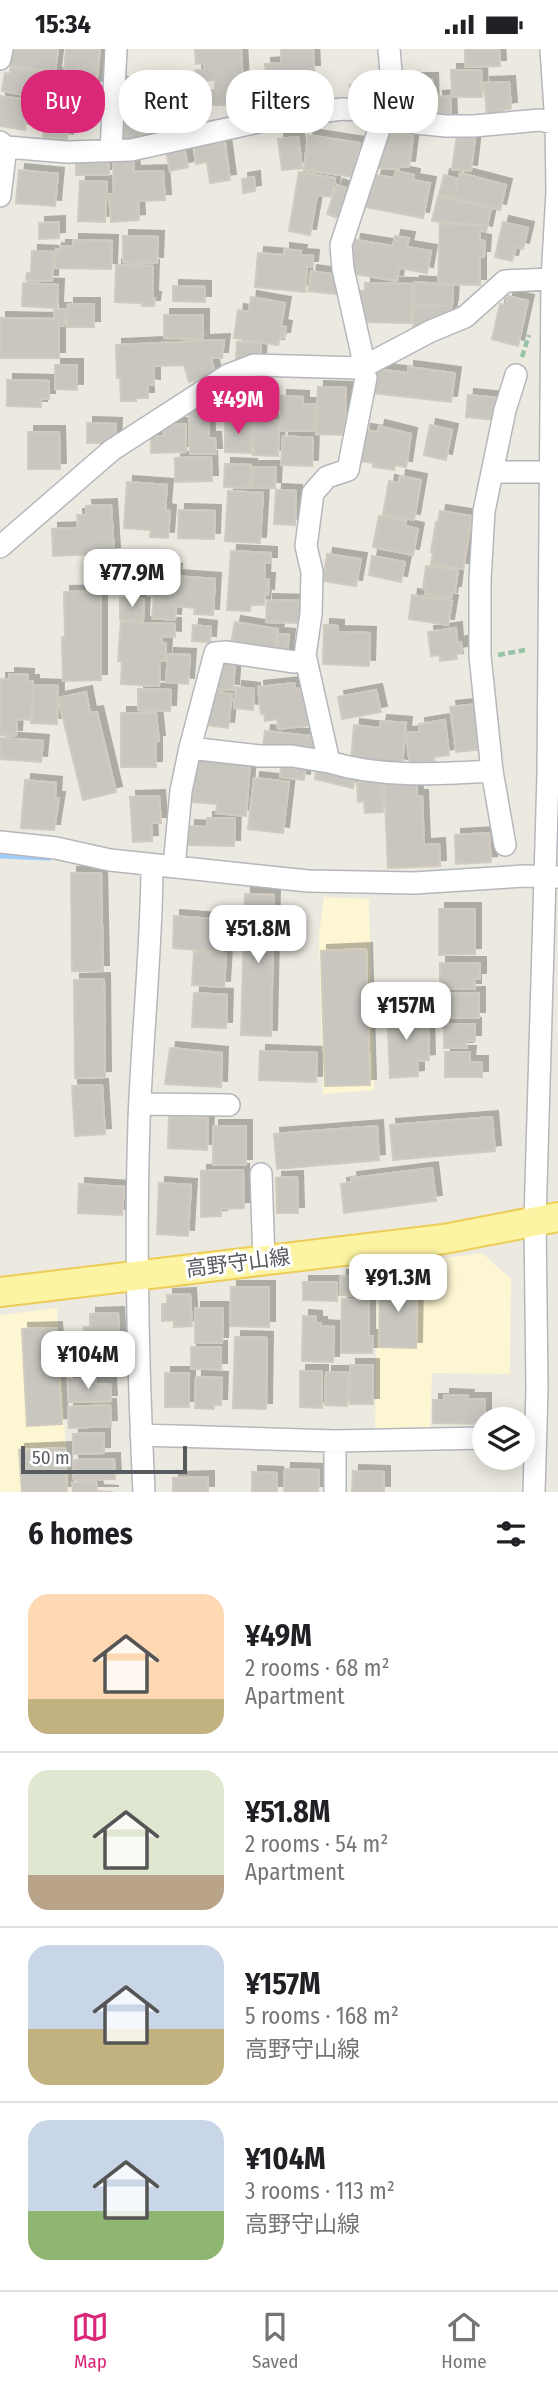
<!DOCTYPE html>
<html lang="en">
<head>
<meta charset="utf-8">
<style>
	body { margin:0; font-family:"Fira Sans Condensed","Noto Sans JP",sans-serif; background:#f2f2f2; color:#202124; height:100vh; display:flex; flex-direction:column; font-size:26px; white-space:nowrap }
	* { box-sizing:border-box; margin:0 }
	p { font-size:23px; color:#757577 }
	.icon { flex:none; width:38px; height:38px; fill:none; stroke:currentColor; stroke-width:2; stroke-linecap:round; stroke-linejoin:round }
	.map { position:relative; height:1443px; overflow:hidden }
	.sheet { display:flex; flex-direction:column; background:#fff; flex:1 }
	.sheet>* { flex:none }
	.guide { position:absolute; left:21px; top:21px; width:516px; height:63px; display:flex; gap:14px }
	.buttons { position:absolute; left:472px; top:1358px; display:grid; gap:14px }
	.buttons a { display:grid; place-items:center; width:63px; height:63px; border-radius:50%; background:#fff; box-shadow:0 4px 18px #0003; font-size:35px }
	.scale { position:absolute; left:21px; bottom:18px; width:166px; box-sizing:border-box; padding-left:7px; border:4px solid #585b60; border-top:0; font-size:19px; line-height:24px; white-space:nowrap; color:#585b60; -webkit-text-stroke:5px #fff; paint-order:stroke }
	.price { position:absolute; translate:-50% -60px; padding:0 16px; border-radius:14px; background:#fff; color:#222; font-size:23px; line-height:46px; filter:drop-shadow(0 2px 4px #0008) }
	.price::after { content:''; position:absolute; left:50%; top:42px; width:21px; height:16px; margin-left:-10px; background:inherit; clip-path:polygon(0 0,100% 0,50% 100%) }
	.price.selected { background:#db2777; color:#fff }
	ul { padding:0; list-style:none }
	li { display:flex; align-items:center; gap:21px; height:175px; padding:0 28px }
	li+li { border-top:2px solid #e0e0e0 }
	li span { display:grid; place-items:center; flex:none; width:196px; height:140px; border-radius:21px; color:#555 }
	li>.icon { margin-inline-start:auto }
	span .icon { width:84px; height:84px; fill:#fffc; stroke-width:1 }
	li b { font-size:30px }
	h2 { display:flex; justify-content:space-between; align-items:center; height:84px; padding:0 28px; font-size:30px }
	.pill { padding:0 24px; border-radius:28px; background:#fff; box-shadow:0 4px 18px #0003; font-size:24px; line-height:63px }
	.pill.selected { background:#db2777; color:#fff }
	.status { display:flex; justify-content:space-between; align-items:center; height:49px; padding:0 35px; background:#fff; direction:ltr }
	.status svg { height:19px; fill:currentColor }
	.tab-bar { display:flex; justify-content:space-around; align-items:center; height:98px; border-top:2px solid #e0e0e0; background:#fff; font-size:19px; color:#757577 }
	.tab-bar a { display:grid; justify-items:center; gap:4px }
	.tab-bar .selected { color:#db2777 }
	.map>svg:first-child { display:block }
	.commercial { fill:#fcf6d3 }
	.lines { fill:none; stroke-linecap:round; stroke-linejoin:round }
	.stream { stroke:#9ecdfc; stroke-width:7 }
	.building { fill:#c8c6bf; stroke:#d0cbbe; stroke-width:2; filter:url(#shadow) }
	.minor-casing { stroke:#b5b7bc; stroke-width:24 }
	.major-casing { stroke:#edcc57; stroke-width:32 }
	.path { stroke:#96c3a6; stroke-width:4.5; stroke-dasharray:7 3.5; stroke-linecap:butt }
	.minor { stroke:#fff; stroke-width:21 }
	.major { stroke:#fdf4a3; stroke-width:28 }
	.labels { text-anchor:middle; stroke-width:6; stroke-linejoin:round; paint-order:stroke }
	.street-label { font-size:21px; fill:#585b60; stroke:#fff }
</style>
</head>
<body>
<div class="status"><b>15:34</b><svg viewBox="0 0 49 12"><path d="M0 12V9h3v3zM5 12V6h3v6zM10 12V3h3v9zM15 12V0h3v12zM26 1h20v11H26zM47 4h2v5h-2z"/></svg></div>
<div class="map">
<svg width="558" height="1443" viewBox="0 0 558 1443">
	<defs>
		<filter id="shadow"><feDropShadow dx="6" dy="-6" stdDeviation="0" flood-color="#0004"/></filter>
	</defs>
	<rect width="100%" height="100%" fill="#ebe9e0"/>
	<path class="commercial" d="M324,848L369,850L374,1041L323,1045L319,886Z
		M482,1204L511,1230L510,1325L432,1324L430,1381H375L378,1218Z
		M57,1259L69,1443H0V1266Z"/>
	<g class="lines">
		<path class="stream" d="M0,806L48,808"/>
	</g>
	<path class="building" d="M9,0H58L55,23L7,16Z
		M66,0H100L96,38L63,35Z
		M195,0H241L244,56H210L209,41H216L215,31L197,32L196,21H205L204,14L196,15Z
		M281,0H313L314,22H302V38H307V55L266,62L265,36H261V26H266L265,15L281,14Z
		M465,0H499L500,17L465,18Z
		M11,19L47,24L43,49L2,42L5,24L10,25Z
		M451,21H481L482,48H452Z
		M48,24L63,26L60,51L45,49Z
		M404,30H432L433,63H405Z
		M509,33L511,59L503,60V66L487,67L484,34Z
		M121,34H140V64L120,63Z
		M386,35L387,53L351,55L350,36Z
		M0,47L29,51L25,81L0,77Z
		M450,47L451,70H438L437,48Z
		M47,52L66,53L64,68L70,69L67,91L43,88Z
		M182,60L187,83L142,92L141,75L137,69Z
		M141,75L142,92L117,97L116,76Z
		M384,84L413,86L409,118L399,117V120L377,119Z
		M308,86L360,94L355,128L304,121Z
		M457,86L475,89L471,122L452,120Z
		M224,87L230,131L210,134L207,113L196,115L193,91Z
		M298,88L302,119L282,121L278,90Z
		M184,98L188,118L170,122L166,102Z
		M76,106H109V126H76Z
		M133,110L134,123L163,122L165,151L138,152L139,171L111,173L109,145H114L113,111Z
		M19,121L58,125L55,157L16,154Z
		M396,122L414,126L413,131L430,134L423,169L366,158L369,140L373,141L376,126L394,129Z
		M299,123L335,129L332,148L317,146L310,186L289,182Z
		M460,124L506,136L500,161L454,149Z
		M444,126L458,130L454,149L439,146Z
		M254,128L255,142L243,144L242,130Z
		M80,132L107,133L105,173L78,172Z
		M337,136L354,142L343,171L327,165Z
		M438,148L491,159L486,183L480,181V176L432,172Z
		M59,173V189L39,190V174Z
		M503,173L528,179L523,200L516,198L512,212L495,208Z
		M440,175L480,176V191L485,192L484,208H480V236L438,235Z
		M123,187L158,188L157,214L123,213Z
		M395,187L409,189L407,198L431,202L427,224L399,219L397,232L349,224L355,191L393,197Z
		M73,191L112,192L111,220L55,219L56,200L60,201V197H73Z
		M284,200L301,202L300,206L313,207L312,218H307L305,243L255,238L258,204L284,206Z
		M32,202L54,203L52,232L26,231L27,224H31Z
		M116,216L153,217L152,249H155L154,257H142V254L115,253Z
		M311,222L339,226L337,245L308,242Z
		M414,233L453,236L452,257L414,256Z
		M23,234L58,236L57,259L22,257Z
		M365,234L412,235L411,274L359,273V242H365Z
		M173,237L205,238V253L173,252Z
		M508,247L528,252L518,297L492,290L500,255L506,256Z
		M251,248L285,254L281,277L286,278L284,289H280L278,296L234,289L238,261L249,263Z
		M68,255H94V278H67Z
		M414,256L451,257V263L413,283Z
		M54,260H65L64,277H59V309H0V269L54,270Z
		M164,266H203V290L164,289Z
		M224,291L222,309H211L215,325L189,333L184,316L154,317V336L148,335V349H136V352H121L120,329H117L116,296Z
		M237,293H261L260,311H236Z
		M55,316H77V341L55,340Z
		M408,318L455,324L451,353L373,344L376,320L408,324Z
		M7,331L49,332V350H41V358L7,357Z
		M318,338L346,339L345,386L316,385Z
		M468,346L499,349L497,371L466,368Z
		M281,347L303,348V355H315L314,382H280Z
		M208,358L209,389H215L216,405H190L189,359Z
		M225,370L252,371L251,404L225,403Z
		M255,371L279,372L278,407L253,406Z
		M87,374L116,375L115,394H87Z
		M163,375H186V403L151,404V388L164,387Z
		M430,376L452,381L446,411L424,406Z
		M379,377L411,385L406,418L395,416L394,421L373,418V414L360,412L365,381L378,383Z
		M28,383H59L60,420H28Z
		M283,387L313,389L312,417L281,416Z
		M211,408L212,432L175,433V409Z
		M225,415L251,416L250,439L224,438Z
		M253,418H276L275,439H252Z
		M400,427L421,431L414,471L383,465L389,432L399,434Z
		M127,433L167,436L165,461L170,462L168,489L150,488L151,481L124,479Z
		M276,441L296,442L295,476L274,475Z
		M228,442L263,444L260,494L225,492Z
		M111,456L114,504L53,507L52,480L78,479L77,466H87L86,457Z
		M179,461L215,462L214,490L178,489Z
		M440,462L472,467L463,520L431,515L433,503H431L436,473H438Z
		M379,467L406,472L405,477L418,480L413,506L373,498Z
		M231,502L271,504V514H265L264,530H269L268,546L265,545L264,556L251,555L250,562L227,561Z
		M327,505L361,510L356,537L323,532Z
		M372,507L405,513L401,533L369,526Z
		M121,509H143L142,542H121Z
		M426,517L458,521L455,543H452L451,549L425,545L426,540H423Z
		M150,519L176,521L175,527L215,530L213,566L194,565L195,559L176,557L175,571L152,569L154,547H148Z
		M101,542V631L63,632L62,588H65L64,543Z
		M412,546L452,552L448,576L409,570Z
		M120,549L144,550L143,572L120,571Z
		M267,551L305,552L304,574L266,573Z
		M121,573L175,575V588L162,587V594H166L165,612H160L159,637L121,635L122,612H118Z
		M235,573L278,580L273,607L230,600Z
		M193,576L211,578L210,593L192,592Z
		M324,576L338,577V583L370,584L369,617L323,615Z
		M456,579L457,594L461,593L462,603L456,604L457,610L440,612V606L431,607L428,583Z
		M278,585L289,586L287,606L276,605Z
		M168,605L190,606L188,635L166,633Z
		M217,610L235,612L233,641L214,640Z
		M9,625L28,626V632H33L32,671L17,670L16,687L0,686V630H9Z
		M294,634L295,640L309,639L313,676L278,680L277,670L265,672L264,664L261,665L258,638Z
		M33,636L58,637L57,675L31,674Z
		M236,638L254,640L253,661L234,659Z
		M138,640L171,641L170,662L138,661Z
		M376,641L381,663L342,670L338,648Z
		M209,642L232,645L228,679L204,676Z
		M86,643L90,664L97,663L116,743L83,751L58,649Z
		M477,655L483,700L456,703L450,658Z
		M121,664H156L159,692H156V718H121Z
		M445,671L449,706L434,708L435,712L410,716L406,684L420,683L419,675Z
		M381,672L406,674L402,716L351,711L354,676L380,679Z
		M265,682L320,688L319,706L263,699Z
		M0,689L43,692L41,713L0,710Z
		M195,710L250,714L246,767L216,764L217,755L192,753Z
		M282,710L306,713L304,731L280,728Z
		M317,716L355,724L353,739L315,730Z
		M254,729L289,733L283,784L248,780Z
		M416,729L417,747H422L424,796L439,795L440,817L388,819L384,730Z
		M25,731L56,734L55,749H59L54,781L21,779Z
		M381,732L383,763L365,764L364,752L358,753L357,733Z
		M159,747L161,774H151L152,792L133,793L130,748Z
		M207,769H235L234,797L188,796L189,777L207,778Z
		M489,784L491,813L456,815L455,786Z
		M71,824H101L103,922H72Z
		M245,845L274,846L271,987L241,986Z
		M439,860H475V905L439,906Z
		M174,867L225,871L223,903L173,899Z
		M366,900L370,1036L325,1037L321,902Z
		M194,903L226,905L224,938L192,936Z
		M440,914H480V930H475V940H440Z
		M104,930L105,1028L75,1029L74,931Z
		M194,944L227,946L226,979L192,978Z
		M479,944V969H443V945Z
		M416,958L417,975H428L429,1011L418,1012V1027L390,1029L387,960Z
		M444,975H475V992H466L467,999H444Z
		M170,999L222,1004L221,1038L165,1035Z
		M260,1002L317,1004L316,1033L259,1031Z
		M445,1003H470L469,1013H482V1028H445Z
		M102,1036L105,1085L75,1087L72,1037Z
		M169,1067L208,1069L207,1101L168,1099Z
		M492,1068L495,1102L393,1111L390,1076Z
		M213,1077H246V1116H213Z
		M377,1077L379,1111L277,1120L274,1085Z
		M432,1119L436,1152L344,1164L341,1135L352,1133L351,1129Z
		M243,1121L244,1159L221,1160V1167L201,1168V1122Z
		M297,1128L298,1164H277L276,1129Z
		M159,1134L191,1136L188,1187L157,1185Z
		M79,1135L124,1138L122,1166L78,1164Z
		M341,1227L367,1228L366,1247L340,1246Z
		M380,1231L417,1232L416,1299L379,1298Z
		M303,1233H337V1252L303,1251Z
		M231,1238H269V1278L230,1277Z
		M190,1245L192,1277L174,1278V1271L162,1272V1255H167V1246Z
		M342,1250L369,1251V1287H373L372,1304H341Z
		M195,1259H223L222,1294H195Z
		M118,1264L120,1300L84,1301V1278H90V1265Z
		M303,1267L316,1268V1274H321V1277L334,1278L333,1313L302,1312Z
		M56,1279L62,1375L27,1377L22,1280Z
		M235,1288L267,1289L266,1360L233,1359Z
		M191,1298H221V1320H191Z
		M110,1305L111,1326L68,1327L67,1307Z
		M350,1316H373V1355H350Z
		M300,1322H322V1359L300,1358Z
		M326,1323H348L347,1357L325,1356Z
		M165,1324H189V1358H165Z
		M196,1328L222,1329L221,1356H214V1360L195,1359Z
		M68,1330H96V1335H110L111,1352L69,1353Z
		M444,1346L468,1347L467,1350H485V1375L433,1374V1351H444Z
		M110,1356L111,1377L69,1379L68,1358Z
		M104,1384V1404L73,1405V1385Z
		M65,1399L67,1443H22L19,1401Z
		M114,1410L115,1430L74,1431L73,1411Z
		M285,1420L319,1421L318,1443H284Z
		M353,1422L384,1423V1443H352Z
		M252,1423L277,1424V1443H252Z
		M208,1428V1443H173V1429Z
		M96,1433L97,1442L113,1443H73L72,1434Z"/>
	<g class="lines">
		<g class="minor-casing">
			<path id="minor" d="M0,10L2,0
				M0,93L6,98L0,147
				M6,98L67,103L131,101L285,67L343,60L375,62L416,74L446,77H474L540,71L558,75
				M111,102L116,0
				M493,423H550
				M0,498L112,401L228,326L254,316L361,319L431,282L465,268L505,232L552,230
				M190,699L215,604L226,603L295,613L305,610
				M329,713C382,729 437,725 492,722
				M0,793L56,799L110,811L308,832L414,834L525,827L558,828
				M505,796L492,722L480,607V531L484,462L505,361L516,326
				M174,818L181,742L190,699L260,707H292L329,713L305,606L311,565L312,523L306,497L313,444L327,428L348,421L366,329L361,319L362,305L343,220L341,196L384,65L394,56L389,0
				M140,1055L229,1056
				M261,1125L264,1211
				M141,1386L335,1392L485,1389
				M335,1392V1443
				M144,1443C138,1320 135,1196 139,1072C142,989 151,906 152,823L155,816
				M534,1443L537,1340L535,1171L548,726L552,230L557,143L556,75L551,0"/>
		</g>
		<g class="major-casing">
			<path id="major" d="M0,1243L444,1190L558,1168"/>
		</g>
		<path class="path" d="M522,308L529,286
			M498,606L525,601"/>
		<use href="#minor" class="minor"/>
		<use href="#major" class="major"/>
	</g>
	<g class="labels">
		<g class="street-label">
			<text transform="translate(238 1214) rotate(-7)" y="7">高野守山線</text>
		</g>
	</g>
</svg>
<div class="buttons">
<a><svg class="icon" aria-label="layers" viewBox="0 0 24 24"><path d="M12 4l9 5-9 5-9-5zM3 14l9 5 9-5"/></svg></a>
</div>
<div class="scale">50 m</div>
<b class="price selected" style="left:238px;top:387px">¥49M</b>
<b class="price" style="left:132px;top:560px">¥77.9M</b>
<b class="price" style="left:258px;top:916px">¥51.8M</b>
<b class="price" style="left:406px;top:993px">¥157M</b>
<b class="price" style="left:398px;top:1265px">¥91.3M</b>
<b class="price" style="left:88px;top:1342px">¥104M</b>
<div class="guide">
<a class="pill selected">Buy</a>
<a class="pill">Rent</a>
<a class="pill">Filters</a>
<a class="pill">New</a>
</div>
</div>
<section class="sheet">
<h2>6 homes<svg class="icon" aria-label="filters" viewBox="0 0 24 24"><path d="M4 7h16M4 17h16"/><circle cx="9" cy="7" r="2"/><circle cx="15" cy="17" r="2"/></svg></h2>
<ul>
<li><span style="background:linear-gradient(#ffd9b3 75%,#c2b280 0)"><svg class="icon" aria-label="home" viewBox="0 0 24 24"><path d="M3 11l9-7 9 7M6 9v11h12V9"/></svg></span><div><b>¥49M</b><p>2 rooms · 68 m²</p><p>Apartment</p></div></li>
<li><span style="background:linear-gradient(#dfe7d0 75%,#b9a48a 0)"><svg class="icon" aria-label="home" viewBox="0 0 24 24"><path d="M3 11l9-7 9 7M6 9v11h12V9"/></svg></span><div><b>¥51.8M</b><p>2 rooms · 54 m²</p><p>Apartment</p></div></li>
<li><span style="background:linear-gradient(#c9d6e8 60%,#c2b280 0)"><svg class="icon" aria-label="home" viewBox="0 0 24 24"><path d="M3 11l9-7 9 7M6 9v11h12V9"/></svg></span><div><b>¥157M</b><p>5 rooms · 168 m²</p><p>高野守山線</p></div></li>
<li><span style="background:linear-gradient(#c9d6e8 65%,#8fb573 0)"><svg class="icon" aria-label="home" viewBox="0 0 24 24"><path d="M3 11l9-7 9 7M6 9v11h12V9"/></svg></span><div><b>¥104M</b><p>3 rooms · 113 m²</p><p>高野守山線</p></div></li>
</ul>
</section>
<nav class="tab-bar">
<a class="selected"><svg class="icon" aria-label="map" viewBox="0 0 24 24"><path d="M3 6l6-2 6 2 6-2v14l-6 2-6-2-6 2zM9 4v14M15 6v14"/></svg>Map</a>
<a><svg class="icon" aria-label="saved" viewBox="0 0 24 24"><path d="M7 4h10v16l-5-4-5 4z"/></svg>Saved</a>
<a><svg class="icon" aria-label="home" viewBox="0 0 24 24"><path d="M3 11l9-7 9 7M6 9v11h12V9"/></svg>Home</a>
</nav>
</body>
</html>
